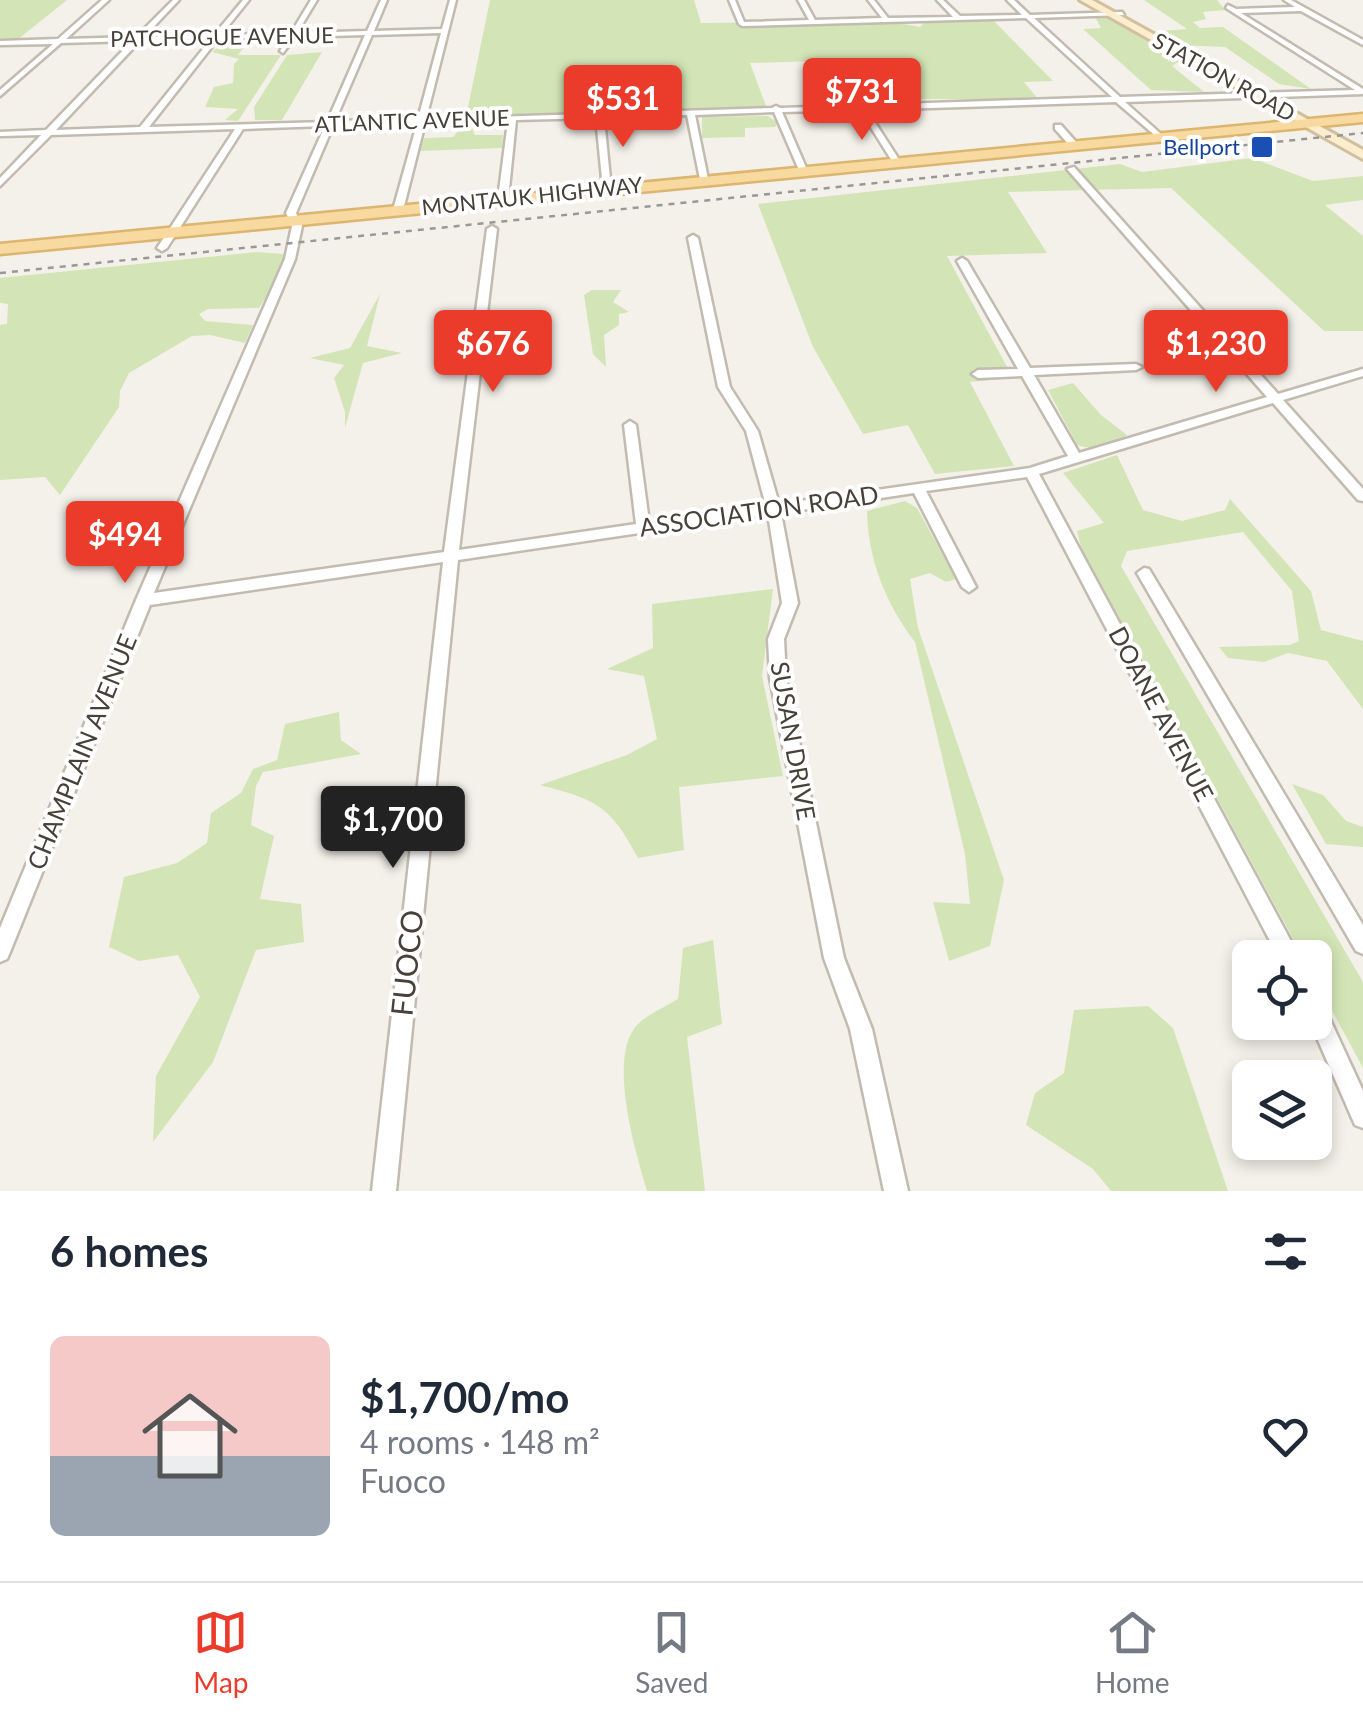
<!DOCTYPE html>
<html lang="en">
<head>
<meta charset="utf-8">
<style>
	body { margin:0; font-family:Lato,sans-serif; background:#f2f2f3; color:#1f2937; height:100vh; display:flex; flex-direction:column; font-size:38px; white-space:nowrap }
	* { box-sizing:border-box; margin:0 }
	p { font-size:32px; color:#747a83 }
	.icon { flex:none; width:55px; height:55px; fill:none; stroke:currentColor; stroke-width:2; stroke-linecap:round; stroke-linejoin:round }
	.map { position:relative; height:1191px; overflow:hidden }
	.details { display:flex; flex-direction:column; background:#fff; flex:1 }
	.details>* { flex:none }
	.controls { position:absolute; left:1232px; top:940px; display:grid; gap:20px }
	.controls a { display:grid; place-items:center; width:100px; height:100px; border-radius:15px; background:#fff; box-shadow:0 5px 15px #0003; font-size:50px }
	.price { position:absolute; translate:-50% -85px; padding:0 22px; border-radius:10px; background:#eb3b2a; color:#fff; font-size:32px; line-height:65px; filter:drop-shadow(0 2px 5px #0008) }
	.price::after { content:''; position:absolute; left:50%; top:60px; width:30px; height:22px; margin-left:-15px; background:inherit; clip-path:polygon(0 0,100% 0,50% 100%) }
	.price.current { background:#222; color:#fff }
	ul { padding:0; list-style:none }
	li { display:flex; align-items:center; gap:30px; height:250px; padding:0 50px }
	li+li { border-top:2px solid #e0e1e3 }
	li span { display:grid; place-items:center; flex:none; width:280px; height:200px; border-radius:15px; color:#555 }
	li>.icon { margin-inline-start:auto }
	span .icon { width:120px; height:120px; fill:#fffc; stroke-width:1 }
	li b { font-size:42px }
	h2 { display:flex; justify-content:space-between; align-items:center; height:120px; padding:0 50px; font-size:42px }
	.dock { display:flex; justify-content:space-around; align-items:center; height:140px; border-top:2px solid #e0e1e3; background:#fff; font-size:28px; color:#747a83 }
	.dock a { display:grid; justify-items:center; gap:5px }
	.dock .current { color:#eb3b2a }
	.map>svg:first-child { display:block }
	.green { fill:#d3e5b6 }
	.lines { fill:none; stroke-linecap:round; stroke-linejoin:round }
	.minor-casing { stroke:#c2bbb0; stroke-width:5 }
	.secondary-casing { stroke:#d1c09d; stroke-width:6 }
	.primary-casing { stroke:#dcb570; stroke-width:5 }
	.minor { fill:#fff; fill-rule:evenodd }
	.secondary { fill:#fbedcd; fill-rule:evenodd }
	.primary { fill:#f8d9a0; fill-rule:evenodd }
	.rail { stroke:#989898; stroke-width:2.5; stroke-dasharray:6 6; stroke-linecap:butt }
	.transit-dot { fill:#1a4fb4; stroke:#fff; stroke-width:4 }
	.labels { text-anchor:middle; stroke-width:8; stroke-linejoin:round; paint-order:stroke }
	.far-street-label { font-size:22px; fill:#484139; stroke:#fff }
	.far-transit-label { font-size:22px; fill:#164399; stroke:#fff; text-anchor:end }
	.street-label { font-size:25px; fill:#484139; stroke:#fff }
	.near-street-label { font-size:30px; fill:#484139; stroke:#fff }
</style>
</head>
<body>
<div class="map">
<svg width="1363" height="1191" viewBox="0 0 1363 1191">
	<rect width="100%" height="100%" fill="#f4f1ea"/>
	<path class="green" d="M0,0H67L17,40H0Z
		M490,0H694L701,23L887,21L920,27L925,21L989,16L1053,81L1024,82L1038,99H890L868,64L848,60L750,63L766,106L676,110L671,99L614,100L615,112L466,117Z
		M1144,0H1217L1225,10L1203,12L1206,19L1193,22L1200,28L1223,27L1311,89L1279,84L1225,47L1177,45L1149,32L1187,29Z
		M1095,17L1111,18L1178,55L1180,61L1172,66L1204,92L1151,90L1083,29L1101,28Z
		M245,46L238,55H281L238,121L225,120L238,109L205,107L214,87L233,83L234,64L239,59L212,52L218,47Z
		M322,52L282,120H255L254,107L287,55Z
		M768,116L778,123L775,127L745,128V137L702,138V117Z
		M462,126H471L475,135H503L502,148L420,151L424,138L453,137Z
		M1252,158L1313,181L1363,176V200L1325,205L1363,236V331H1324L1171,188L1008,192L1047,253L947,256L1013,378L970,382L1014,466L935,474L908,425L863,434L813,347L758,204L1120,164L1142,172Z
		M257,252L282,254L290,259L259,308L208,309L199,314L205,321L253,325L245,343L210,335L192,336L129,373L120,391L119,407L60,495L45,477L0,480V325L7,324L8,304L0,303V278Z
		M592,290H621L613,302L629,312L619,314V325L604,335L606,367L593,354L584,295Z
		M380,294L367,346L402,353L363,363L345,428V412L334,378L344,365L310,358L350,348Z
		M1073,383L1101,415L1127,435C1114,445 1093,451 1077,445L1048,390Z
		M1117,455L1143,510L1182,521L1225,510L1230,499L1311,591L1321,630L1363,641V709L1327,661L1288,653L1264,662L1228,658L1219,647L1290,645L1299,641L1292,591L1243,532L1127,551L1121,566L1363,982V1068L1315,979V958L1303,957L1081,547L1077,531L1104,523L1063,473Z
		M905,501L917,508L956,579L946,582L930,573L910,579L918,628L1004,880L990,946L949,961L933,902L970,904L965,854L915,642C886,604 868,560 867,511Z
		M773,589L762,676L783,776L679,787L684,850L638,858C610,805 597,800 540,785L627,755L657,739L644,676L607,669L653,648L652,604Z
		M339,712L341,740L361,754L263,772L256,786L251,825L274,836L260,899L301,904L304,942L256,950L213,1062L153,1142L156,1076L200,997L178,955L139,961L109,947L124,877L177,863L207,843L211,813L241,793L253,769L277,760L285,724Z
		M1292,784L1323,795L1346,821L1363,827V847L1326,844Z
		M713,940L722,1024L687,1037L705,1191H647C636,1153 606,1056 638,1024C648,1014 665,1007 678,999L683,948Z
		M1148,1006L1173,1028L1228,1191H1111L1093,1169L1026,1125L1035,1093L1064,1073L1074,1010Z"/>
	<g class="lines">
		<g class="minor-casing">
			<path id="minor" d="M102,0H109L66,39L136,37L173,0H179L144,37L214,35L243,0H249L221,35L291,33L311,0H317L297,33L367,31L381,0H387L374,31L442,29L450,0H456L426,119L772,108L776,106L780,108L1112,97L1026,18L742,26L739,24L729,0H735L744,22L809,20L798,0H804L815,20L882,18L868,0H874L888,18L953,17L937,0H943L960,16L1022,15L1007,0H1014L1030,15L1122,12L1124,15L1034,18L1120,97L1355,90L1226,8L1228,5L1236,9L1295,7L1284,0H1291L1363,40V45L1361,44L1301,11L1241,13L1363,89V94L1125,102L1161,134L1162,136L1158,138L1116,102L867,110L900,161L896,164L892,161L860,110L782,112L807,170L803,173L799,170L774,112L695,115L708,179L704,182L700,179L687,115L604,118L611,189L607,192L603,189L596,118L516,120L508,199L503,202L498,199L508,121L425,123L403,210L398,213L393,210L417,124L333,126L296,213L302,226L295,259L154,593L444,552L487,229L492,226L497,229L459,550L636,524L624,425L630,421L636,425L649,522L766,506L746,431L718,387L688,238L693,235L698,238L730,387L758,431L779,504L1030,468L1068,456L1022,376L978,378L972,374L978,370L1018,369L957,261L962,258L967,261L1030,368L1136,364L1142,367L1136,370L1034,375L1079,453L1267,397L1067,169L1074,167L1278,394L1363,369V376L1283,400L1363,489V501L1358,500L1273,403L1039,474L1300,958H1279L1027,477L926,491L976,587L969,592L962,587L914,493L781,513L798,603L784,639L786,678L844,958L872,1029L908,1191H884L850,1029L824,958L770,678L768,639L782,603L768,514L458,560L396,1191H372L443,562L150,605L10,952L7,959L0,962V928L136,600L285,259L292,226L286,213L325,126L243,129L167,248L162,251L157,248L235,129L51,135L0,186V178L41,135L0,136V132L46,130L132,41L61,43L0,96V90L53,44L0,45V41L58,39ZM441,33L418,119L335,121L372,35ZM365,35L327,122L149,127L218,39L288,37L280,51L283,53L295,37ZM211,39L140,127L56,130L140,41Z
				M1055,125H1061L1076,142V146H1070L1055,129Z
				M1144,568L1149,569L1363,925V954L1356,951L1137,573Z
				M1315,998L1322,1002L1363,1091V1128L1355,1125L1310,1022H1315Z"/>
		</g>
		<g class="secondary-casing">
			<path id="secondary" d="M1080,0H1092L1363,150V159Z"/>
		</g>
		<g class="primary-casing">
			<path id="primary" d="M1363,114V122L0,254V244Z"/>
		</g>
		<use href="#minor" class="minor"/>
		<use href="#secondary" class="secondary"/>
		<use href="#primary" class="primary"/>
		<path class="rail" d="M0,273L1363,133"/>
	</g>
	<rect class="transit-dot" x="1250" y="135" width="24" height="24" rx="5"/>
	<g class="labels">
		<g class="far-street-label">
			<text transform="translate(222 37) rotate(-1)" y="8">PATCHOGUE AVENUE</text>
			<text transform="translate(1224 77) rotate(29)" y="8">STATION ROAD</text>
			<text transform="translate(412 121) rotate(-2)" y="8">ATLANTIC AVENUE</text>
			<text transform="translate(532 196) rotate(-6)" y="8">MONTAUK HIGHWAY</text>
		</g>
		<g class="far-transit-label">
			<text x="1240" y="155">Bellport</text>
		</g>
		<g class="street-label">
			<text transform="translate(759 511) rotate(-8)" y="9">ASSOCIATION ROAD</text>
			<text transform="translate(1161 714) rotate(62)" y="9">DOANE AVENUE</text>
			<text transform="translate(793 741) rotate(80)" y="9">SUSAN DRIVE</text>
			<text transform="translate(82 752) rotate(-68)" y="9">CHAMPLAIN AVENUE</text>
		</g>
		<g class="near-street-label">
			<text transform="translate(408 963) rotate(-84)" y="10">FUOCO</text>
		</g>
	</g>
</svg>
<div class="controls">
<a><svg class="icon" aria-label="locate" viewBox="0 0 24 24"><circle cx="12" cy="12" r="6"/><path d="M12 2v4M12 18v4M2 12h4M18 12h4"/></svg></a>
<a><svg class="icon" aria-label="layers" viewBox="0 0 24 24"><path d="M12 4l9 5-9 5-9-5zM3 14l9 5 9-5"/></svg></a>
</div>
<b class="price" style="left:862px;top:143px">$731</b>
<b class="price" style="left:623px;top:150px">$531</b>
<b class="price" style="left:493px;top:395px">$676</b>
<b class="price" style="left:1216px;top:395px">$1,230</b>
<b class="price" style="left:125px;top:586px">$494</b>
<b class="price current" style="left:393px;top:871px">$1,700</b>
</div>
<section class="details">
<h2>6 homes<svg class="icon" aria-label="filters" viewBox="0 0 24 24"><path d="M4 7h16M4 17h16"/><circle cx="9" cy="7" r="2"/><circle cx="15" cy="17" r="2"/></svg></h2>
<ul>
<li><span style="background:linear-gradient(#f6c9c9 60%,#9aa5b1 0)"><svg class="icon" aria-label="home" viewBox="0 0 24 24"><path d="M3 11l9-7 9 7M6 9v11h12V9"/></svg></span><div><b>$1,700/mo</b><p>4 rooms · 148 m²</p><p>Fuoco</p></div><svg class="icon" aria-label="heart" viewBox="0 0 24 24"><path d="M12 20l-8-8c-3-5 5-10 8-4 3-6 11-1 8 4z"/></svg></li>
</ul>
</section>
<nav class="dock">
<a class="current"><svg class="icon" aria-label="map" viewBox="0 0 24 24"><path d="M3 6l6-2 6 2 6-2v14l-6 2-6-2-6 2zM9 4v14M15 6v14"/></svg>Map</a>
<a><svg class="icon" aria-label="saved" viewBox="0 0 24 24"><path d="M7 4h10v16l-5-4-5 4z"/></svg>Saved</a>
<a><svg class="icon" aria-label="home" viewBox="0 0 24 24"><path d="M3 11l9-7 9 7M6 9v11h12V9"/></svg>Home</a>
</nav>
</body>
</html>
